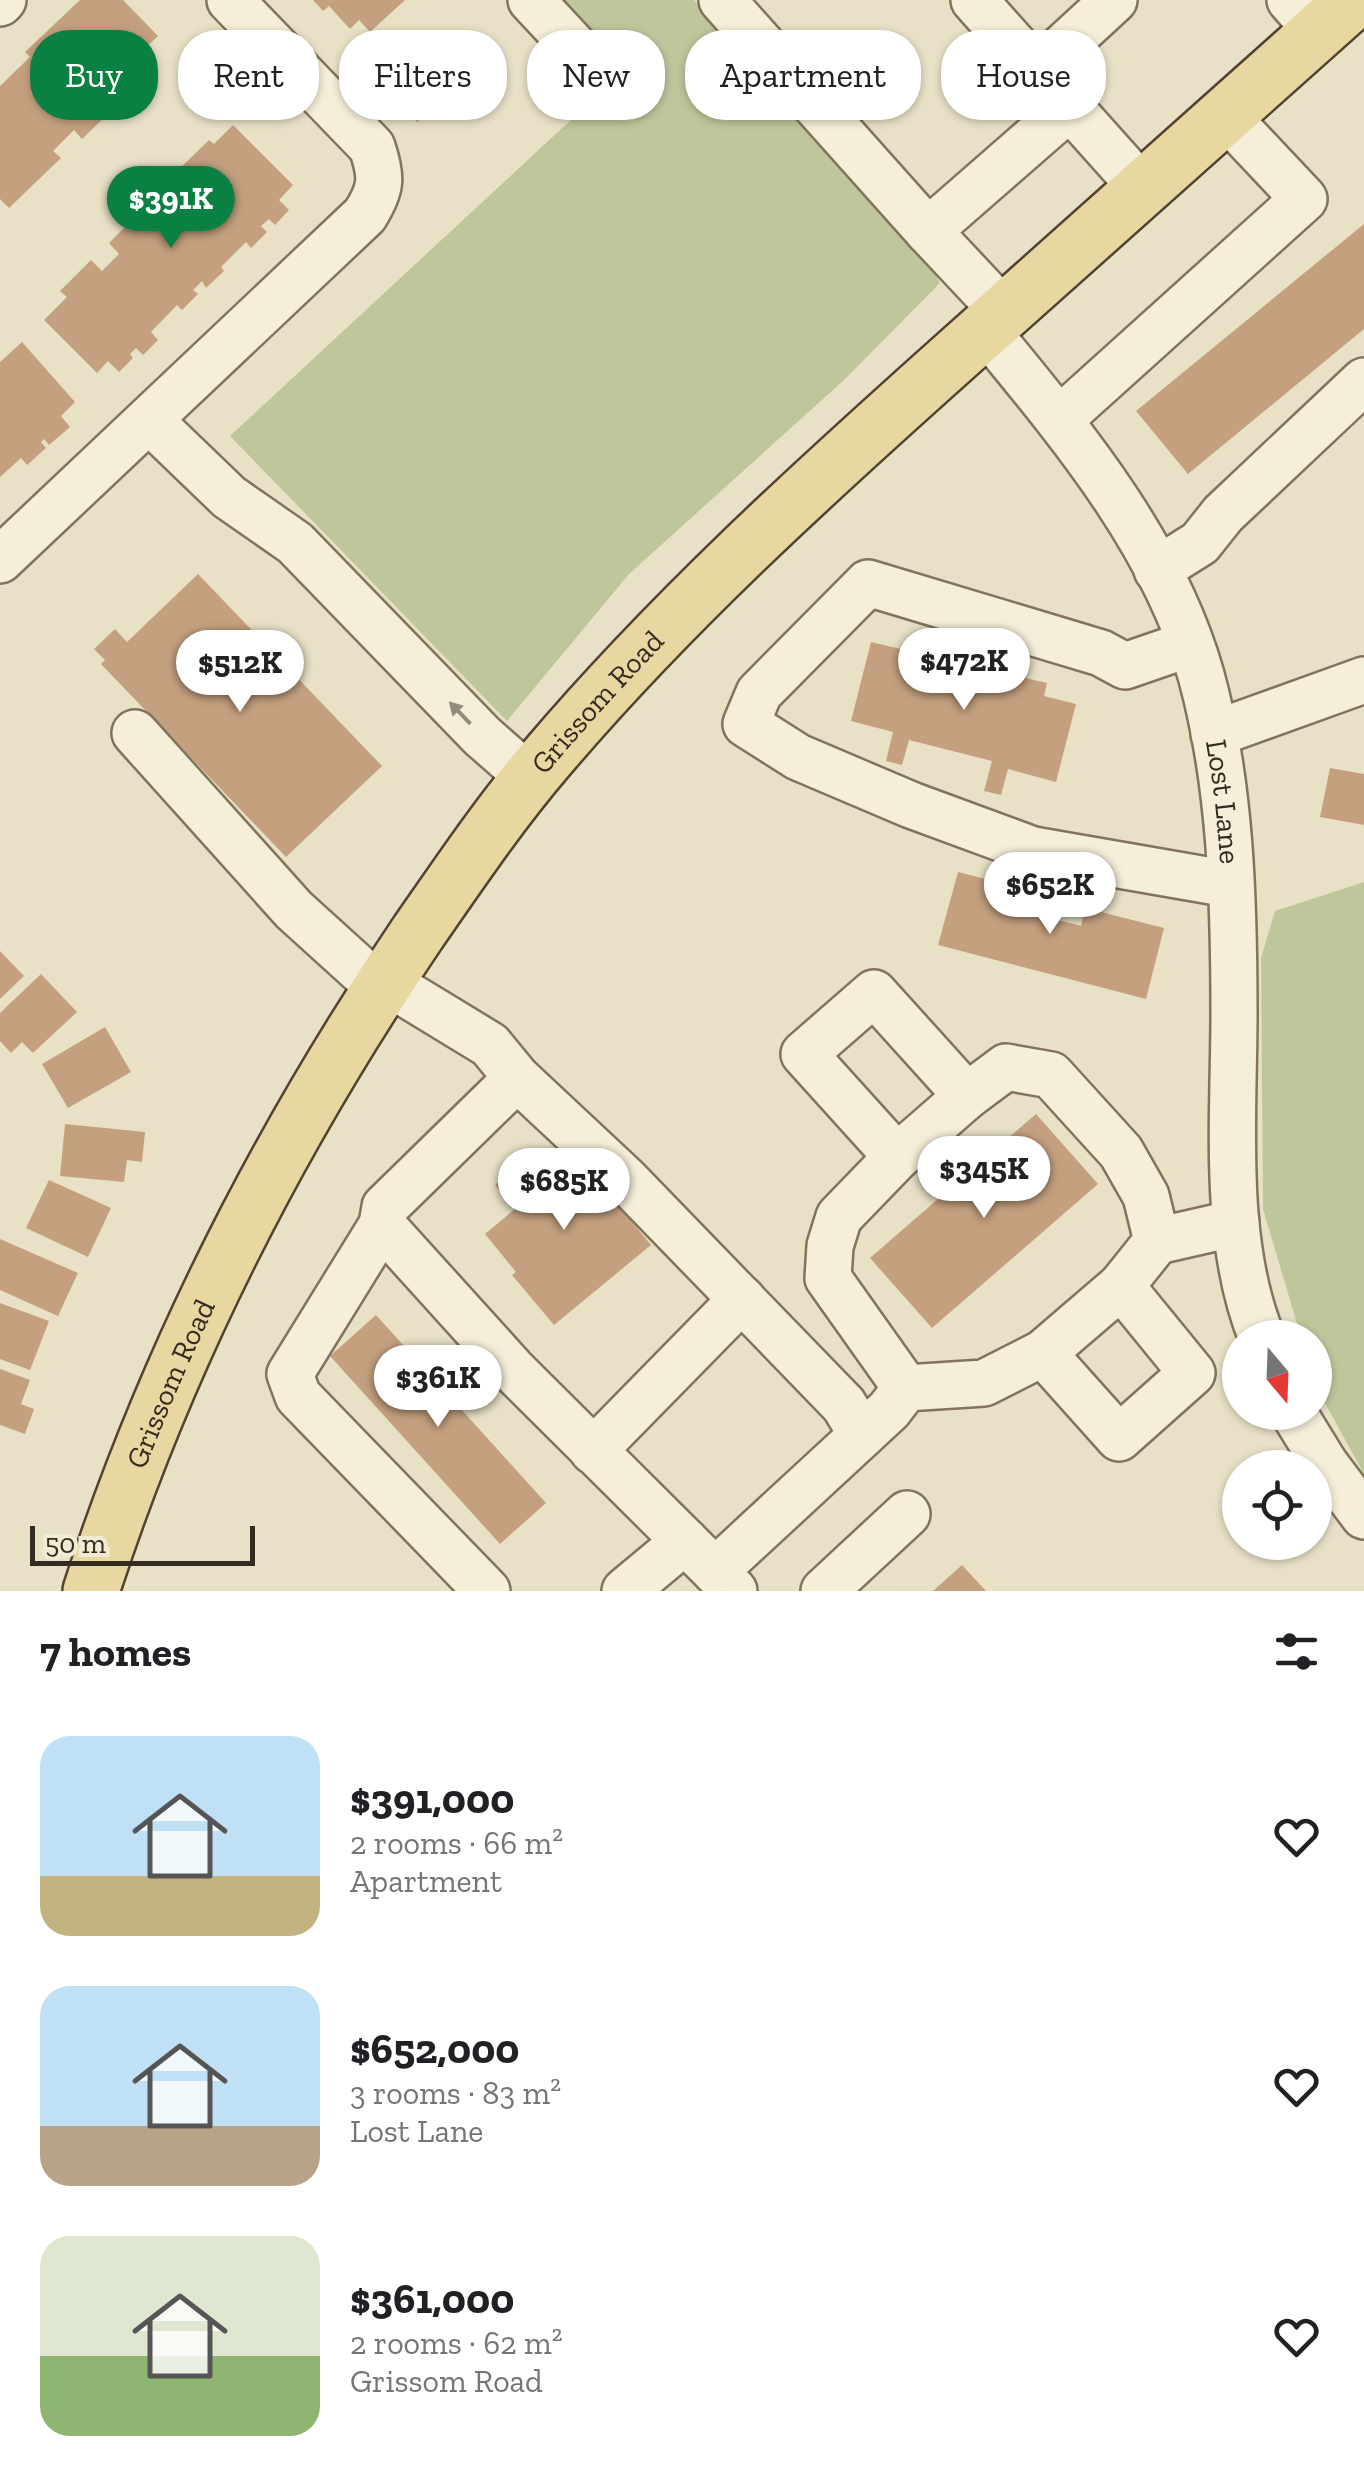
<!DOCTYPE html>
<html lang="en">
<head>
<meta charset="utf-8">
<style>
	body { margin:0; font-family:"Zilla Slab",serif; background:#f6f6f6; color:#202124; height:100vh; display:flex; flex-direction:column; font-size:38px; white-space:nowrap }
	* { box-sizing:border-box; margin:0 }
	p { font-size:32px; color:#757577 }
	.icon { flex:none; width:55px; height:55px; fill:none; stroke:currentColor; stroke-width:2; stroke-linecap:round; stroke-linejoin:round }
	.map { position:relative; height:1591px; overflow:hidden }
	.panel { display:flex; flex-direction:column; background:#fff; flex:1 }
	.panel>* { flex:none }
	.hud { position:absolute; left:30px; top:30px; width:1305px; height:90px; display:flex; gap:20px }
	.needle { width:65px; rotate:161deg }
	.buttons { position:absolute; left:1222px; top:1320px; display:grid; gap:20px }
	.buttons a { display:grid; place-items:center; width:110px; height:110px; border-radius:50%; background:#fff; box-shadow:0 2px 8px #0004; font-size:50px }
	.scale { position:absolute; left:30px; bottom:25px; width:225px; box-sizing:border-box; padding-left:10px; border:5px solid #342b20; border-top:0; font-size:28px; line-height:35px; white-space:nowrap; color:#342b20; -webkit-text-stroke:8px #f2ebd4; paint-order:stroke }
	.price { position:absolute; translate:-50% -85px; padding:0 22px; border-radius:35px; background:#fff; color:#222; font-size:32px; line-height:65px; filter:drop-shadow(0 2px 5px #0008) }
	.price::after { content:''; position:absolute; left:50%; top:60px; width:30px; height:22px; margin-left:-15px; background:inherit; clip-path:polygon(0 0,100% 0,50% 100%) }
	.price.selected { background:#0b8043; color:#fff }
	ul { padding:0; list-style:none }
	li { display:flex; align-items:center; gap:30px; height:250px; padding:0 40px }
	li span { display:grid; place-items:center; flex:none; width:280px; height:200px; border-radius:30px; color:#555 }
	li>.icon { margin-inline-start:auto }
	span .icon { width:120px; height:120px; fill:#fffc; stroke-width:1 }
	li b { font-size:42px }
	h2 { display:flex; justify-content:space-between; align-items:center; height:120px; padding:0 40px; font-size:42px }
	.chip { padding:0 35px; border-radius:40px; background:#fff; box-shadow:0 2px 8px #0004; font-size:35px; line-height:90px }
	.chip.selected { background:#0b8043; color:#fff }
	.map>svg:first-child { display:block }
	.green { fill:#bfc69b }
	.building { fill:#c4a07f }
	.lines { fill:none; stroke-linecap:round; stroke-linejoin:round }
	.minor-casing { stroke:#83735d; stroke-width:50 }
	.major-casing { stroke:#514231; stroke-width:60 }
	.minor { stroke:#f5eed8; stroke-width:45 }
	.major { stroke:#e9d7a1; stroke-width:55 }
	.oneway { fill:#948c7c }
	.labels { text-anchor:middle; stroke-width:9; stroke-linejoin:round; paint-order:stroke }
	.street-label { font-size:30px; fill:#342b20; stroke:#f2ebd4 }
</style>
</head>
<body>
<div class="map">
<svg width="1364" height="1591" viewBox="0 0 1364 1591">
	<rect width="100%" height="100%" fill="#e9e1c6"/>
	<path class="green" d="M564,0H694L928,259L940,283L843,381L629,574L507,721L230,436L586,106L634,80Z
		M1364,882V1474L1315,1385V1338L1301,1337L1263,1209L1261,958L1275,911Z"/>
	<path class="building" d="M80,0H123L158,36L142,51L155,64L137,82L132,76L126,82L133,90L82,139L74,130L53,151L61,158L9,208L0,199V86L30,57L25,52Z
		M313,0H405L370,32L359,20L350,29L329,6L323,11Z
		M415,56L449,93L417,122L383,85Z
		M233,125L293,185L279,200L289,210L275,225L269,219L261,226L267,232L251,248L246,242L221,267L224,271L206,288L202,281L193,290L198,294L182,310L177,305L151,332L158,340L143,355L136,348L130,354L133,358L119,372L108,361L97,373L44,320L67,297L60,291L91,260L102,271L119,254L109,243L164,188L174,198L179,193L167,181L209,140L214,144Z
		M1364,224V329L1188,474L1136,411Z
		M22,342L75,402L61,416L70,427L49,445L44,439L41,442L46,448L27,465L21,458L0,477V362Z
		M198,574L382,766L286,857L101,664L105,660L94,649L115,629L127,642Z
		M871,642L1047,683L1044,696L1076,704L1056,782L1008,769L1001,795L984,791L992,761L909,740L902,765L886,761L893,732L851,721Z
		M1330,768L1364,774V825L1320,817Z
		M958,872L1040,893L1035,914L1081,926L1085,908L1164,928L1146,999L938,945Z
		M0,951L24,976L0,999Z
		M41,974L77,1012L33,1053L22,1042L11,1053L0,1041V1013Z
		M105,1027L131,1072L68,1108L42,1064Z
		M1036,1114L1098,1184L932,1328L870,1258Z
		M65,1124L145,1132L142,1162L127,1160L124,1182L60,1176Z
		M566,1142L651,1245L554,1325L512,1275L516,1272L485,1234L515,1209L495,1185L511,1171L519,1181Z
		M49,1180L111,1208L88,1257L26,1228Z
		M0,1239L78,1273L58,1316L0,1290Z
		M0,1303L49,1321L30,1370L0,1359Z
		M376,1315L546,1503L500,1544L330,1356Z
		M0,1369L30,1380L21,1404L34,1409L25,1434L0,1425Z
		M962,1565L986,1591H933Z"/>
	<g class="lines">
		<g class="minor-casing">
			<g id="minor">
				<path d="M531,0L599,73"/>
				<path d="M722,0L928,231"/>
				<path d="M974,0L1143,189"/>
				<path d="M1290,0L1318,32"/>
				<path d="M0,3L3,0"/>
				<path d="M1037,71L1114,0"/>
				<path d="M1004,312L928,231L1070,107"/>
				<path id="s1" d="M985,329C1071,434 1163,542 1201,675C1231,784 1234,902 1234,1014C1234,1117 1222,1241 1262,1338"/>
				<path d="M149,420L229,497L295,543L482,736L531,779"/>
				<path d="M1059,420L1304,199L1225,115"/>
				<path d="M0,560L365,215C382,188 382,177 372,147L230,0"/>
				<path d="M1157,570L1200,543L1223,514L1364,381"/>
				<path d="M1189,644L1125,666L1101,653L868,583L759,693L746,724L798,757L911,805L1033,850L1229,884"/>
				<path d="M135,733L294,910L380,988"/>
				<path d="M1214,734L1364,680"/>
				<path d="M385,981L490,1045L517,1078L625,1179L844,1405L862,1435L715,1571L734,1591"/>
				<path d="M517,1078L385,1207L382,1225L514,1371L715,1571"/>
				<path d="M897,1157L967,1096"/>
				<path d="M382,1225L290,1374L298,1396L487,1591"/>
				<path d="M1157,1241L1236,1223"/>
				<path d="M1043,1353L1121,1286"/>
				<path d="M1293,1412L1325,1464L1364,1516"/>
				<path d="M862,1435L889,1410L906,1388L984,1383L1043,1353L1119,1438L1192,1373L1121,1286L1157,1241L1146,1196L1121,1152L1051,1075L1006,1067L967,1096L874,993L804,1054L897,1157L839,1217L830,1246L828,1278L906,1388"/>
				<path d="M593,1451L742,1299"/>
				<path d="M625,1591L685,1541"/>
				<path d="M824,1591L907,1514"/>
			</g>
		</g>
		<g class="major-casing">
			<g id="major">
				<path id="s2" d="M91,1591C167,1357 279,1138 417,934C458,875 499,814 546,759C669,614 810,486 952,359C1085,239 1220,120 1354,0"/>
			</g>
		</g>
		<use href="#minor" class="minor"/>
		<use href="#major" class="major"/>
	</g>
	<defs><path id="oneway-solid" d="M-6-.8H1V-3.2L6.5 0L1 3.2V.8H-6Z" transform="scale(2.5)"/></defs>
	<use class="oneway" href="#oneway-solid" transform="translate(460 713) rotate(-134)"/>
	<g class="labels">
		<g class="street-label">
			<text dy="10" stroke="none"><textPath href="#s2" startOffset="1030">Grissom Road</textPath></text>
			<text dy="10" stroke="none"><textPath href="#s1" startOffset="540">Lost Lane</textPath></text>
			<text dy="10" stroke="none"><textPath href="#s2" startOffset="222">Grissom Road</textPath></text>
		</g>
	</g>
</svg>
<div class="buttons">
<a><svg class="needle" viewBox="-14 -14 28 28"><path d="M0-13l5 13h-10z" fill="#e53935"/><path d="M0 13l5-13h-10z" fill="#757577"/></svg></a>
<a><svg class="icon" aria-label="locate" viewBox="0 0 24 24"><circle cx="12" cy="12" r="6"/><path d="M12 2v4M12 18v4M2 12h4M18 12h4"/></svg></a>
</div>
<div class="scale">50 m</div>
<b class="price selected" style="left:171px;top:251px">$391K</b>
<b class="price" style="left:964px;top:713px">$472K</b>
<b class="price" style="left:240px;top:715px">$512K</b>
<b class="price" style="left:1050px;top:937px">$652K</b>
<b class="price" style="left:984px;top:1221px">$345K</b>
<b class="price" style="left:564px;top:1233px">$685K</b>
<b class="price" style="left:438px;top:1430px">$361K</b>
<div class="hud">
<a class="chip selected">Buy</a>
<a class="chip">Rent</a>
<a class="chip">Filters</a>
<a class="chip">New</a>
<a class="chip">Apartment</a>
<a class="chip">House</a>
</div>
</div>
<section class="panel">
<h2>7 homes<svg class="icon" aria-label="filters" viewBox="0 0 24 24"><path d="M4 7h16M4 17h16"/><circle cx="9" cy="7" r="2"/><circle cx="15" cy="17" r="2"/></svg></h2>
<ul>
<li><span style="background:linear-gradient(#bfe0f5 70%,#c2b280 0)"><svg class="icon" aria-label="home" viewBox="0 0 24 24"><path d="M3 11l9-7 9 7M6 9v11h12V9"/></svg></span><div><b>$391,000</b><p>2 rooms · 66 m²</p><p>Apartment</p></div><svg class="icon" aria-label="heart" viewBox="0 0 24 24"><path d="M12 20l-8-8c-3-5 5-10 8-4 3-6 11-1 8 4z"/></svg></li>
<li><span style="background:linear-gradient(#bfe0f5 70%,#b9a48a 0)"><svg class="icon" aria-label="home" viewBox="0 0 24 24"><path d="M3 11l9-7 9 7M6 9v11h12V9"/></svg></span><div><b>$652,000</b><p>3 rooms · 83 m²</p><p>Lost Lane</p></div><svg class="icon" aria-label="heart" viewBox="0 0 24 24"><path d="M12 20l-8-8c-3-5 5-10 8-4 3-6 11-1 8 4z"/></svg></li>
<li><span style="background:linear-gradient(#dfe7d0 60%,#8fb573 0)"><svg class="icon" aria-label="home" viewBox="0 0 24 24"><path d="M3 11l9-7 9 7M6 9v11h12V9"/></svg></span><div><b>$361,000</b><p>2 rooms · 62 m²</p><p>Grissom Road</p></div><svg class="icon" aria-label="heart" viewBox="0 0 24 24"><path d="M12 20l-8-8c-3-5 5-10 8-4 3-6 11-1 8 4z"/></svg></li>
</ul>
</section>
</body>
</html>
